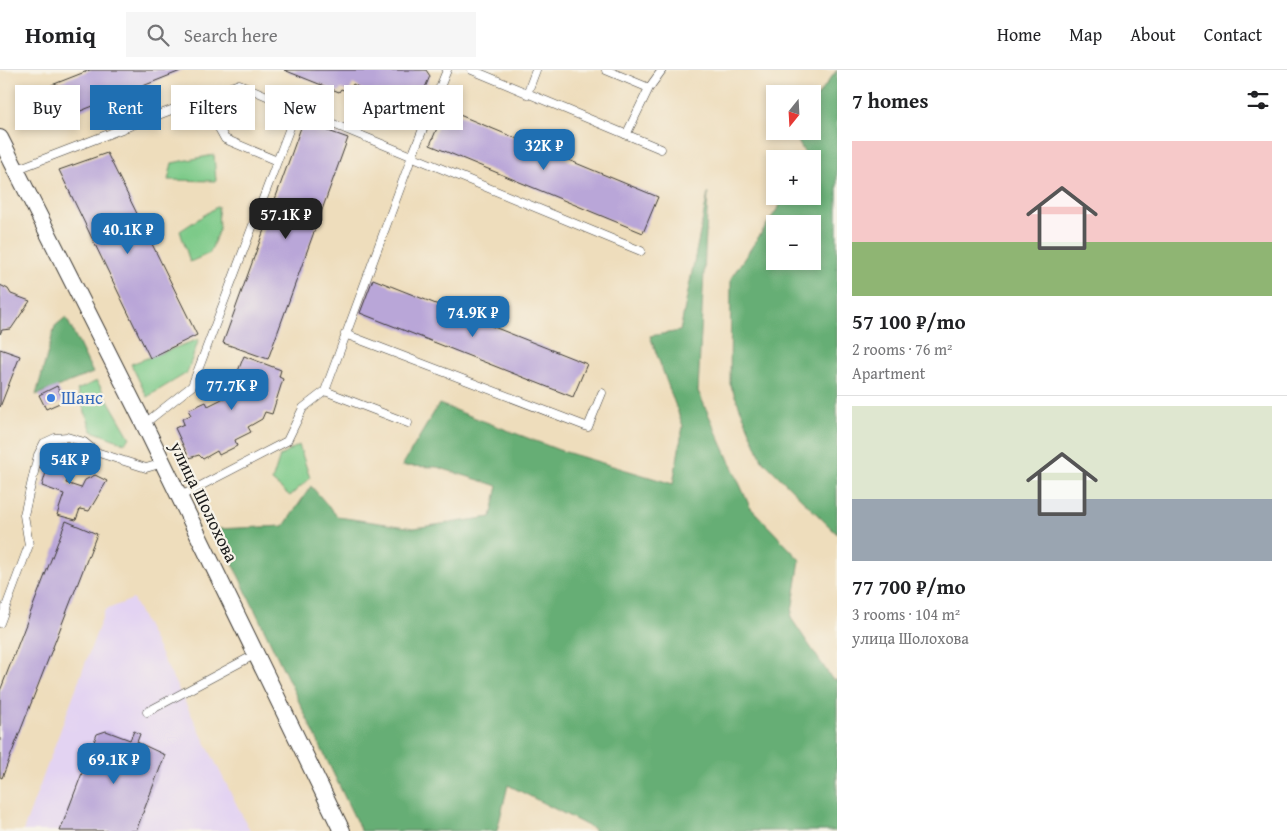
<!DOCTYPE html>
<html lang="en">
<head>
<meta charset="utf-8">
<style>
	body { margin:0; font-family:"Gentium Book Plus",serif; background:#f6f6f6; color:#202124; height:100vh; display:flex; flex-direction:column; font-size:19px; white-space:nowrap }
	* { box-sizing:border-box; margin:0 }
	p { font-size:16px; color:#757577 }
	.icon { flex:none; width:28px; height:28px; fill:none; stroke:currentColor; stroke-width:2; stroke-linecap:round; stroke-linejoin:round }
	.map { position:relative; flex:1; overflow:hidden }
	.details { display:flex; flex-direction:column; background:#fff; width:450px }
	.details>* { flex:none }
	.guide { position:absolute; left:15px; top:15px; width:475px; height:45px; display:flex; gap:10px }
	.needle { width:32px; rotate:198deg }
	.controls { position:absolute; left:766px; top:15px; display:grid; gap:10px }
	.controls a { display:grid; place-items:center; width:55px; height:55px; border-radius:0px; background:#fff; box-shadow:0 2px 8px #0003; font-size:25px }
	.price { position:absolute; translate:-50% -42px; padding:0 11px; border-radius:10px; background:#1f6fb2; color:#fff; font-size:16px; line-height:32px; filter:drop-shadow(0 1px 2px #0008) }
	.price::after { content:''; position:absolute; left:50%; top:30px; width:15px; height:11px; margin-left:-8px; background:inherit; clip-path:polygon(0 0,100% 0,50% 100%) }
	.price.active { background:#222; color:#fff }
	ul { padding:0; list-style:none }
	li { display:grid; align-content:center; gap:10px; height:265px; padding:0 15px }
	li+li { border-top:1px solid #e0e0e0 }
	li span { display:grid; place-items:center; height:155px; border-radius:0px; color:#555 }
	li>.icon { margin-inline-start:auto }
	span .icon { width:90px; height:90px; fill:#fffc; stroke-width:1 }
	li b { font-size:21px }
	h2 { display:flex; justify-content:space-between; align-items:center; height:60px; padding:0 15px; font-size:21px }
	.chip { padding:0 18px; border-radius:0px; background:#fff; box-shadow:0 2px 8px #0003; font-size:18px; line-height:45px }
	.chip.active { background:#1f6fb2; color:#fff }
	header { display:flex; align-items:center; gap:30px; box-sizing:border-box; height:70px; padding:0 25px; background:#fff; border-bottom:1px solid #e0e0e0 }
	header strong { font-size:24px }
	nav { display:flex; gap:28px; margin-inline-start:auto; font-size:18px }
	.search { width:350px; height:45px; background:#f6f6f6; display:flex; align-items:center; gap:12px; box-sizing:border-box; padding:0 18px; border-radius:0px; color:#757577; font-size:19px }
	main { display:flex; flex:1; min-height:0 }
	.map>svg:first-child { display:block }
	.built { fill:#e3d3f2 }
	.green { fill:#7dca89; stroke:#4c7352 }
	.forest { fill:#66ae75; stroke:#416548; fill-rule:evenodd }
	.building { fill:#b9a6d8 }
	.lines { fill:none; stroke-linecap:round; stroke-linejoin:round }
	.service-casing { stroke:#3c3934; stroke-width:9 }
	.minor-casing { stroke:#3c3934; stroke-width:18 }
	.service { stroke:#fff; stroke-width:8 }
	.minor { stroke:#fff; stroke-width:16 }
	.shop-dot { fill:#3f7fe0; stroke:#f7f3e8; stroke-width:2 }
	.labels { text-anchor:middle; stroke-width:4.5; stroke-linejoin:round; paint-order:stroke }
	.shop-label { font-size:18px; fill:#366cbe; stroke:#f7f3e8; text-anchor:start }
	.street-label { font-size:18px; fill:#1c1c1c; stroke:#f7f3e8 }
</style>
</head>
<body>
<header>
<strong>Homiq</strong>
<div class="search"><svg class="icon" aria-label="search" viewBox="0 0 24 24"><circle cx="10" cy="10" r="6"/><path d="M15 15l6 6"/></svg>Search here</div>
<nav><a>Home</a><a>Map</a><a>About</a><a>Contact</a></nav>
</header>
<main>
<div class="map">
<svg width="837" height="761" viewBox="0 0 837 761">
	<rect width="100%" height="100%" fill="#f7f3e8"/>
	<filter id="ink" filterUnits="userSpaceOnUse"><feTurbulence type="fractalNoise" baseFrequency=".02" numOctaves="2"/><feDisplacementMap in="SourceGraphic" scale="10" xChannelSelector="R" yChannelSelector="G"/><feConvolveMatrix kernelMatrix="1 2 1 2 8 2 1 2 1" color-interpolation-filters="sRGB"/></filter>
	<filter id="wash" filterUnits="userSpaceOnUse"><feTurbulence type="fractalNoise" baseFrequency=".0096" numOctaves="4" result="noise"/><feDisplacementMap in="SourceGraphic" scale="20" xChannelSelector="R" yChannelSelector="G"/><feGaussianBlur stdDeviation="1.12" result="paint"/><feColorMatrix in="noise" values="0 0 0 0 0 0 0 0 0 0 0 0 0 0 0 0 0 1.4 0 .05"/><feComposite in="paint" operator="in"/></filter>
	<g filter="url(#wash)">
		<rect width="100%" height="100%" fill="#eeddbc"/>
		<path class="built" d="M133,529L250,761H23L105,540Z"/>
		<path class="green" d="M214,85L216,111L168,110L172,93Z
			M218,136L219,159L210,183L190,192L180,161Z
			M199,269L187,303L147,327L131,294Z
			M97,311L130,368L124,373L92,361L77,320Z
			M299,375L310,408L290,426L272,411L280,386Z"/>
		<path class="forest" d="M837,0V464L762,390L730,314L731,208L786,126H812V89H808L792,61H812L813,32ZM775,154H812V191H775Z
			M708,123L698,321L750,437L800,490L791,548L832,609L837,610V761H594V759L508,715L497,761H361L216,459L284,456L311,416L338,447L414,458L491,447L498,416L437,397L402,396L439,334L559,380L673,414L683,356L650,266L680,261Z
			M66,247L93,303L36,325L55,256Z"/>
		<g id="blocks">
			<path class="building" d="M90,0H183L53,52L39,20Z
				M284,0H426L430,6L412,48L353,14L349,22L341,19L339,22Z
				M445,39L658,127L643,163L430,75Z
				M303,52L348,68L268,289L223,273Z
				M107,83L197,265L150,288L59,100Z
				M373,209L587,294L573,327L360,243Z
				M0,215L8,219L11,224L30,231L11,259L2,260L0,264Z
				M0,279L20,286L0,337Z
				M244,286L281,300L279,307L283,309L272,344L265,342L262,349L248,357L251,362L235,370L237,376L219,385L217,381L203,389L199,385L189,388L175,358L184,354L182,349L191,345L188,340L206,332L208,336L228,326Z
				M57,316L64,331L46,339L39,325Z
				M45,380L75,391L66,413L81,418L85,410L95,405L107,411L89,441L80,439L76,450L57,445L64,424L42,416L47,399L38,397Z
				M66,451L97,464L2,708L0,707V621Z
				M106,661L130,670L134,661L140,664L137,672L165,685L136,761H60L97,664Z"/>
		</g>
	</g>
	<g filter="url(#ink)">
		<use href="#blocks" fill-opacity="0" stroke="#3c3934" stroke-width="1"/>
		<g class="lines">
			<g class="service-casing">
				<path id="service" d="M472,0L661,79
					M606,0L649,18
					M213,24L215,51L225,69L277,91
					M527,24L536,0
					M626,65L649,18L662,0
					M15,100L239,14L297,39
					M345,264L588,357L602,323
					M325,321L408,353
					M144,354L192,316L297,39L641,181
					M179,427L287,371L303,338L325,321L412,86L447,0
					M0,553L29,475L24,445L38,385L44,373L55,368L67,367L84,372L96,382L146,398L163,393
					M147,642L256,584"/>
			</g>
			<g class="minor-casing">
				<path id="minor" d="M0,68L144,354L342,761"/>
			</g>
			<use href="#service" class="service"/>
			<use href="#minor" class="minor"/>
		</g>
	</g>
	<circle class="shop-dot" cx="51" cy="328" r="5"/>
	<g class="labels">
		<g class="shop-label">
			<text x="61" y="334">Шанс</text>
		</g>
		<g class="street-label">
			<text transform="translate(204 432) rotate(64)" y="6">улица Шолохова</text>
		</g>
	</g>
</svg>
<div class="controls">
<a><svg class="needle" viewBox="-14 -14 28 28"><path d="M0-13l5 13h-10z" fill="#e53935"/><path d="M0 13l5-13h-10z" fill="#757577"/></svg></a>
<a>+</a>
<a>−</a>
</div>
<b class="price" style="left:544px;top:101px">32K ₽</b>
<b class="price active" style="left:286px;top:170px">57.1K ₽</b>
<b class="price" style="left:128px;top:185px">40.1K ₽</b>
<b class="price" style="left:473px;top:268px">74.9K ₽</b>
<b class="price" style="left:232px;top:341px">77.7K ₽</b>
<b class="price" style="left:70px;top:415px">54K ₽</b>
<b class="price" style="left:114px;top:715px">69.1K ₽</b>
<div class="guide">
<a class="chip">Buy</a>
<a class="chip active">Rent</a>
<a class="chip">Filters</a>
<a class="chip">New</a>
<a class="chip">Apartment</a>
</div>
</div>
<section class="details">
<h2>7 homes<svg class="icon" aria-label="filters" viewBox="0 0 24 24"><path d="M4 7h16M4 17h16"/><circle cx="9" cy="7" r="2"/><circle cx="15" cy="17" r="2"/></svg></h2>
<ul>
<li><span style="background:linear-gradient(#f6c9c9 65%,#8fb573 0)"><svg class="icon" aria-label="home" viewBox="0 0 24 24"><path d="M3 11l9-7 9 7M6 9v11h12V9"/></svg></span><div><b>57 100 ₽/mo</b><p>2 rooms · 76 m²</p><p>Apartment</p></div></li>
<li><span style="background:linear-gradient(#dfe7d0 60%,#9aa5b1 0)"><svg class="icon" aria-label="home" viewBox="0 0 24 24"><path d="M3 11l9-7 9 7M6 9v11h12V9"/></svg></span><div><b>77 700 ₽/mo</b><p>3 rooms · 104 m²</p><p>улица Шолохова</p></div></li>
</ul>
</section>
</main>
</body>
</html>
